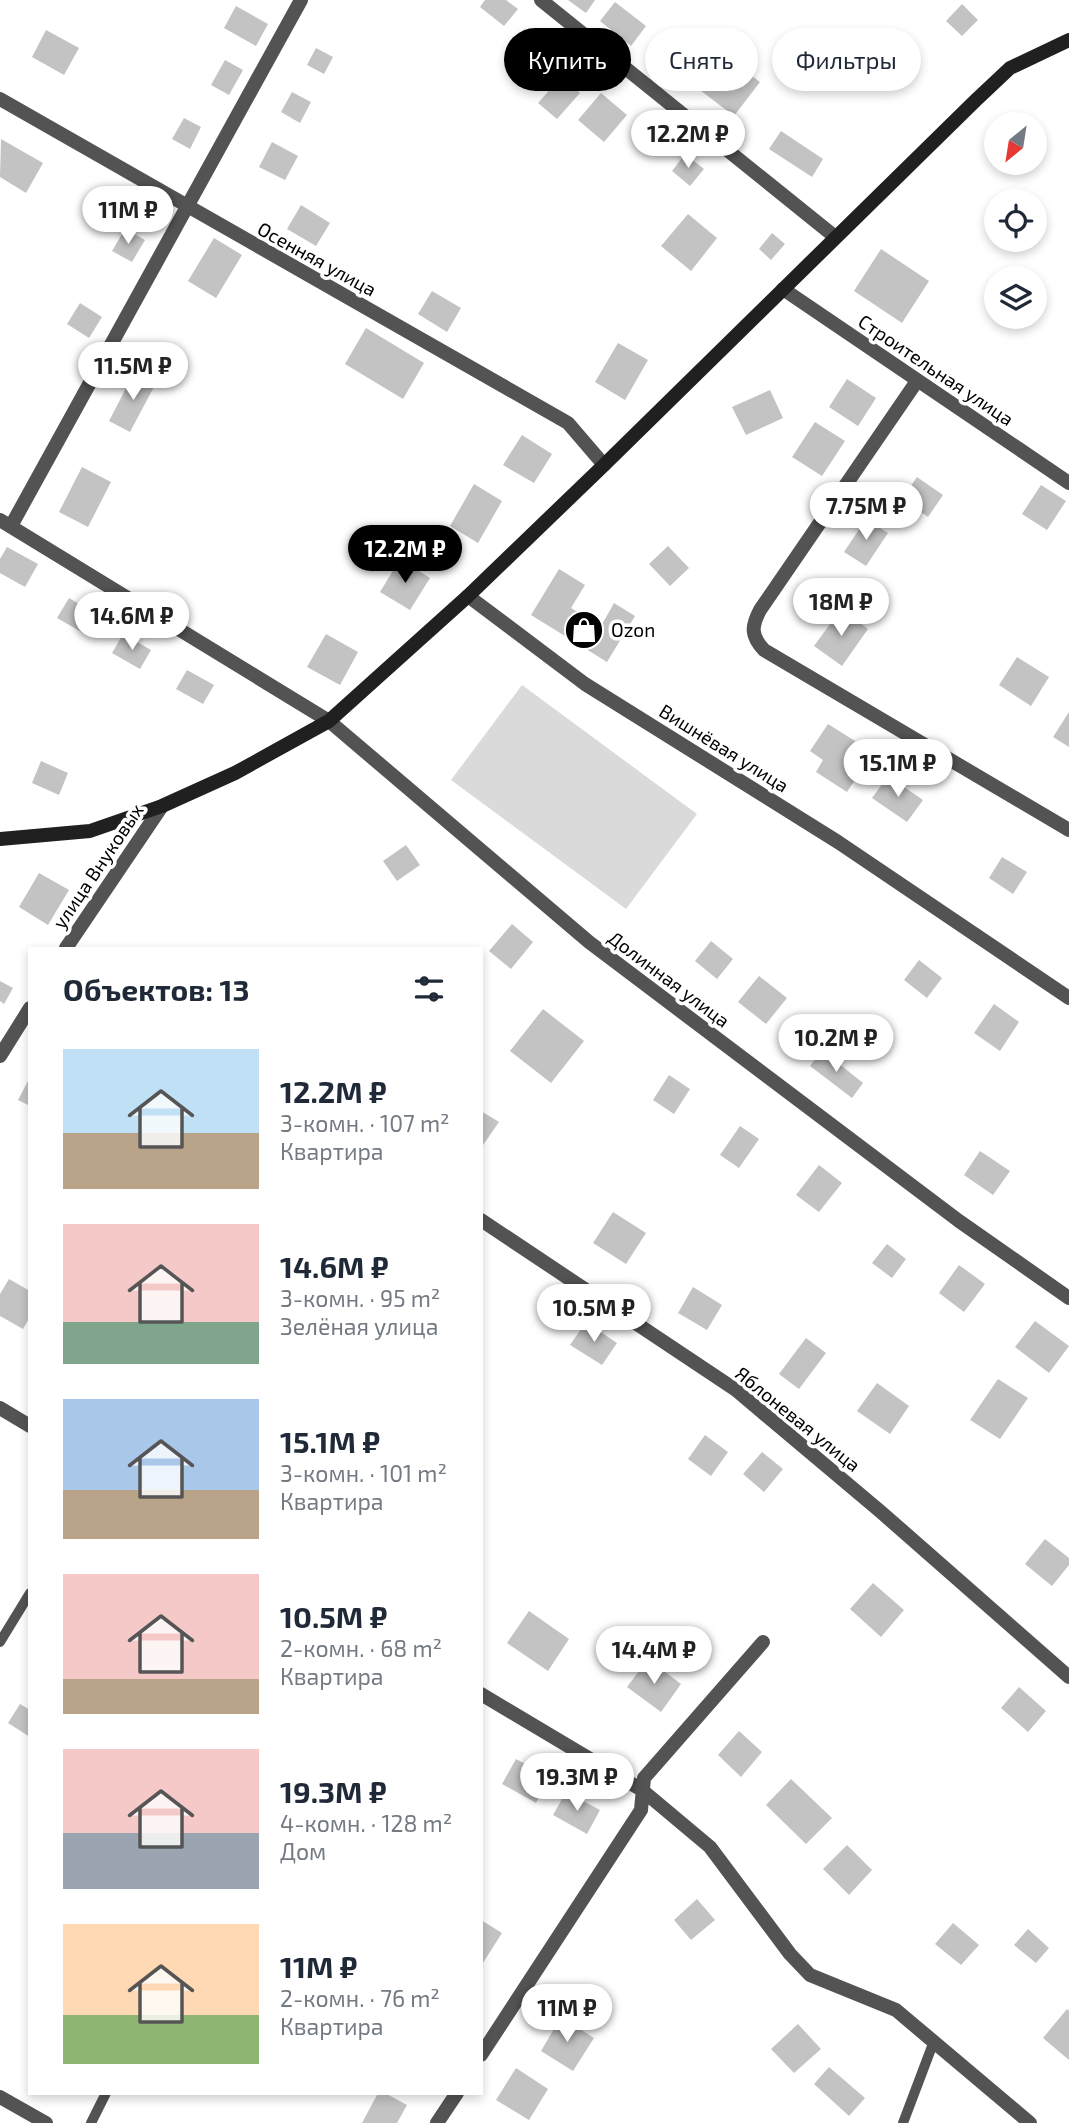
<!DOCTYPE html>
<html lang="ru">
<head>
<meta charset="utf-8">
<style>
	body { margin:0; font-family:"Exo 2",sans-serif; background:#f6f6f7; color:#1f2937; height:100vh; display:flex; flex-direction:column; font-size:26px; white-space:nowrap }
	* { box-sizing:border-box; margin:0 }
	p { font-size:23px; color:#747a83 }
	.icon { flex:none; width:38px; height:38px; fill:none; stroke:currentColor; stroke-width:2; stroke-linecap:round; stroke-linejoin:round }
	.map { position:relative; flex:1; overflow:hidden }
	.side { position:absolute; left:28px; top:947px; width:455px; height:1148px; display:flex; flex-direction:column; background:#fff; border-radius:0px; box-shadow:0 4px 10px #0003 }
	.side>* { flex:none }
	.guide { position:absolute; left:504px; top:28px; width:458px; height:63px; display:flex; gap:14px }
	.needle { width:46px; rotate:210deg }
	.tools { position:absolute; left:984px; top:112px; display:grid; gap:14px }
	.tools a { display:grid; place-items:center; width:63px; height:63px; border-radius:50%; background:#fff; box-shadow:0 4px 10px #0003; font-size:35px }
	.price { position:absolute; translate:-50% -60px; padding:0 16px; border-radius:24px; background:#fff; color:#222; font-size:23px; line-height:46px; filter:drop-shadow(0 2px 4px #0008) }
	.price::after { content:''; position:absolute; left:50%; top:42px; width:21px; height:16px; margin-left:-10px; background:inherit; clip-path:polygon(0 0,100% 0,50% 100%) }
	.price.on { background:#000; color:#fff }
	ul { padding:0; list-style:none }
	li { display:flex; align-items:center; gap:21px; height:175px; padding:0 35px }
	li span { display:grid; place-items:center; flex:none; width:196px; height:140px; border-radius:0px; color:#555 }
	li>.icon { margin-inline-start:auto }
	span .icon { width:84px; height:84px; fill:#fffc; stroke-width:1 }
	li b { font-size:30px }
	h2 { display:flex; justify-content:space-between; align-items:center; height:84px; padding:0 35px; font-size:30px }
	.chip { padding:0 24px; border-radius:32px; background:#fff; box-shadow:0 4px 10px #0003; font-size:24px; line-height:63px }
	.chip.on { background:#000; color:#fff }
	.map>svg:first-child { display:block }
	.green { fill:#dadada }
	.building { fill:#c3c3c3 }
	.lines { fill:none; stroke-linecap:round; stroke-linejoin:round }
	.lane { stroke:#535353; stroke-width:10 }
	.street { stroke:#535353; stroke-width:14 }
	.secondary { stroke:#202020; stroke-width:14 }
	.labels { text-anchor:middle; stroke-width:7; stroke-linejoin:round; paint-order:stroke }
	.street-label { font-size:19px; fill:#000; stroke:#fff }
	.poi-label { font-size:19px; fill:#000; stroke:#fff; text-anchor:start }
</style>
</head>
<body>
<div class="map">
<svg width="1069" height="2123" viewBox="0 0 1069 2123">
	<rect width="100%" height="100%" fill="#fff"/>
	<path class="green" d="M522,685L697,814L626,909L451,780Z"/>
	<path class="building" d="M485,0H506L518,9L504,26L480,7Z
		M568,0H595L586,13Z
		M615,2L646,26L631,46L600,21Z
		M962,4L978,20L962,36L946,21Z
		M236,6L268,24L256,46L224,28Z
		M525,29L540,42L524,61L509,47Z
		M46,30L79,48L64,75L32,57Z
		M316,48L333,57L324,74L307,65Z
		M667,50L682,61L672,74L656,63Z
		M718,50L760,82L734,116L692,84Z
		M225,60L243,70L229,95L211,85Z
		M562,76L580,93L557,119L538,103Z
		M292,92L311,102L300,123L281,112Z
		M601,93L627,115L604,142L578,120Z
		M184,118L201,127L190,149L172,139Z
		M781,131L823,159L812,177L769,149Z
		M1,139L43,163L26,193L0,177Z
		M272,142L298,156L285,180L259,167Z
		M685,154L704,169L690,186L672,171Z
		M301,205L330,223L316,246L287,229Z
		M688,214L717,238L691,271L661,246Z
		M125,229L145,240L132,262L112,251Z
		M772,233L785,244L771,260L759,249Z
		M214,238L242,255L216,298L188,281Z
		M881,249L929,281L902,323L854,291Z
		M432,291L461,308L447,332L418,314Z
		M80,303L102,317L89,338L67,324Z
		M366,328L424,363L403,399L345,364Z
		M618,343L648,360L625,400L595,382Z
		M135,371L156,383L130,432L109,421Z
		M847,379L876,398L858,426L829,407Z
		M770,390L783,418L746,435L732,407Z
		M815,422L845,441L822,476L792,457Z
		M522,435L552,454L534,483L503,465Z
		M82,467L111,482L88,527L59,512Z
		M917,477L943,495L928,517L902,499Z
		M474,484L502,501L478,543L450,526Z
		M1041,485L1066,501L1047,530L1022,514Z
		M866,519L888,533L866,566L844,552Z
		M668,546L689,568L670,586L649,564Z
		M7,547L38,564L25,587L0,573V559Z
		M400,559L430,578L410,610L380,592Z
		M559,569L585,585L571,608L601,626L614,603L635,616L607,662L531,615Z
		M69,598L96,614L85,634L57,618Z
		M841,609L868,629L842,666L814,646Z
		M123,634L151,650L140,669L112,653Z
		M326,634L358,652L340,685L307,667Z
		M1017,657L1049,677L1031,706L999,685Z
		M187,670L214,685L203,704L176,689Z
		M1069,712V747L1053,737Z
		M828,724L855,741L847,754L864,766L847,792L816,772L823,760L810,751Z
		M41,761L68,773L59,795L32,783Z
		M888,776L923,800L907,822L872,798Z
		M406,845L420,865L397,881L383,861Z
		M1002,857L1027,872L1013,894L989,878Z
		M39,873L69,890L48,925L19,907Z
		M512,924L533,942L511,969L489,951Z
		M711,941L733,959L717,979L695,961Z
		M919,960L942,978L927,998L904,980Z
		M759,976L787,998L766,1024L738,1002Z
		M0,981L13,988L4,1004L0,1001Z
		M994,1004L1019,1022L1000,1051L974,1033Z
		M543,1009L584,1041L551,1083L510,1051Z
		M857,1019L884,1041L871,1058L843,1036Z
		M822,1050L863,1083L852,1098L810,1066Z
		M669,1075L690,1089L674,1114L653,1100Z
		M30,1077V1106L18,1100Z
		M481,1111L499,1122L481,1148Z
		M740,1126L759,1139L739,1168L720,1155Z
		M980,1151L1010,1171L993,1195L964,1175Z
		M819,1165L842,1183L819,1212L796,1195Z
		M613,1212L646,1233L626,1264L593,1243Z
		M887,1244L906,1259L892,1278L872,1263Z
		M959,1265L985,1284L964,1312L939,1293Z
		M9,1279L30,1291V1317L23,1329L0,1316V1294Z
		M693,1287L722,1305L707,1330L678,1313Z
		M1035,1321L1069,1346L1049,1373L1015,1347Z
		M586,1322L617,1343L602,1365L570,1345Z
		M806,1338L826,1353L799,1389L779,1374Z
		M998,1379L1028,1398L1000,1439L970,1420Z
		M877,1383L909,1406L890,1434L857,1411Z
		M705,1435L728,1452L711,1476L688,1459Z
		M762,1452L783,1469L764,1492L743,1474Z
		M1045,1539L1069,1558V1565L1052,1586L1025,1564Z
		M873,1583L904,1610L881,1637L850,1609Z
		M529,1611L569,1639L548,1671L507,1643Z
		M648,1659L681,1684L661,1712L627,1687Z
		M1019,1687L1046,1711L1028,1732L1001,1708Z
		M20,1704L30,1710V1737L8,1723Z
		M739,1731L762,1752L741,1777L718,1755Z
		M516,1759L550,1777L536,1803L502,1784Z
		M791,1779L832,1818L806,1844L766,1805Z
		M566,1792L600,1810L587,1834L553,1815Z
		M847,1845L872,1870L849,1895L823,1869Z
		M697,1899L715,1920L691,1940L674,1920Z
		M481,1920L502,1933L481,1966Z
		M953,1923L979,1945L961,1965L935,1944Z
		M1028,1929L1049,1948L1036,1963L1014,1945Z
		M1067,2009L1069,2011V2060L1043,2038Z
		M561,2017L594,2038L573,2071L541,2051Z
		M798,2024L821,2049L794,2073L771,2049Z
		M829,2067L865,2098L849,2116L814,2084Z
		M516,2068L548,2089L529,2120L496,2100Z
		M378,2093H385L407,2105L397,2123H362Z"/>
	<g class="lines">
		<path class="lane" d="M0,1642L30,1593
			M91,2123L106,2093
			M903,2123L934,2041"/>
		<path class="street" d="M541,0L834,236
			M0,99L568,423L604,465
			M783,289L1069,483
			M917,381L760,610C751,627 751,636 764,650L1069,830
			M0,520L329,721L589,942L959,1221L1069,1298
			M11,526L301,0
			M468,596L585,684L838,842L1069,998
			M66,948L162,806
			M0,1056L30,1008
			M481,1220L736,1390L881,1512L1069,1677
			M0,1408L30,1426
			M481,1694L642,1790L710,1847L790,1954L810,1975L896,2010L1030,2123
			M481,2055L641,1810L644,1778L763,1642
			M0,2097L46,2123
			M437,2123L457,2093"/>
		<path class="secondary" d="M0,839L90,831L162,806L235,773L329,721L468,596L604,465L976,100L1010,68L1069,40"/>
	</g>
	<defs>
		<g id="shop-disc" transform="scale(2.0125)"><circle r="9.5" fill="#000" stroke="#fff"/><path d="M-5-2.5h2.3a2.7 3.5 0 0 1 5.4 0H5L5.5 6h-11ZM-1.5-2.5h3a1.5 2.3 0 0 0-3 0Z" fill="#fff"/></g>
	</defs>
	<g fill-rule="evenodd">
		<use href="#shop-disc" x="584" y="630"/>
	</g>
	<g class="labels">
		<g class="street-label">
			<text transform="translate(317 259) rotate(29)" y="7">Осенняя улица</text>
			<text transform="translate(936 370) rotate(34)" y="7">Строительная улица</text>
			<text transform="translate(724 748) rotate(32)" y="7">Вишнёвая улица</text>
			<text transform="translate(98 866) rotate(-56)" y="7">улица Внуковых</text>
			<text transform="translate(669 979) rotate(37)" y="7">Долинная улица</text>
			<text transform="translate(798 1419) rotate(39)" y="7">Яблоневая улица</text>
		</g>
		<g class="poi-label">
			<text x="611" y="637">Ozon</text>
		</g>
	</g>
</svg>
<div class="tools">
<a><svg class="needle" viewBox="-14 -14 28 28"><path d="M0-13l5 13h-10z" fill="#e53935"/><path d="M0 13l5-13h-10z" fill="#747a83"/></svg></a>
<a><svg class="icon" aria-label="locate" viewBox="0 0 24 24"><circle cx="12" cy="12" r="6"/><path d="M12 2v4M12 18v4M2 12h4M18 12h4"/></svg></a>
<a><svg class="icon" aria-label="layers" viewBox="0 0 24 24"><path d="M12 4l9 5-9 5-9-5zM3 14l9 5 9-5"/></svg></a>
</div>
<b class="price" style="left:688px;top:170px">12.2M ₽</b>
<b class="price" style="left:128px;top:246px">11M ₽</b>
<b class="price" style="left:133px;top:402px">11.5M ₽</b>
<b class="price" style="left:866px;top:542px">7.75M ₽</b>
<b class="price on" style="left:405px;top:585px">12.2M ₽</b>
<b class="price" style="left:841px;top:638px">18M ₽</b>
<b class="price" style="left:132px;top:652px">14.6M ₽</b>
<b class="price" style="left:898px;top:799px">15.1M ₽</b>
<b class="price" style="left:836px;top:1074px">10.2M ₽</b>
<b class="price" style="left:594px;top:1344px">10.5M ₽</b>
<b class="price" style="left:654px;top:1686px">14.4M ₽</b>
<b class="price" style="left:577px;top:1813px">19.3M ₽</b>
<b class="price" style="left:567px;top:2044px">11M ₽</b>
<div class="guide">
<a class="chip on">Купить</a>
<a class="chip">Снять</a>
<a class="chip">Фильтры</a>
</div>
<section class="side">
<h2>Объектов: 13<svg class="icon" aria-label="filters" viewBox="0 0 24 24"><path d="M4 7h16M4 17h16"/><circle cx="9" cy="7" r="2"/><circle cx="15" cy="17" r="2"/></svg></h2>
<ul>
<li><span style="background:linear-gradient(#bfe0f5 60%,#b9a48a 0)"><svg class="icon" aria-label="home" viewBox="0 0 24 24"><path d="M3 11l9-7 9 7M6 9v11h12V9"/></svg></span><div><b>12.2M ₽</b><p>3-комн. · 107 m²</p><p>Квартира</p></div></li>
<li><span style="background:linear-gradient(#f6c9c9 70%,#7fa58c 0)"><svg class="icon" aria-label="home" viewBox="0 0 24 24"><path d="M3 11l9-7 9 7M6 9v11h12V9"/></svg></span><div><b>14.6M ₽</b><p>3-комн. · 95 m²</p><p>Зелёная улица</p></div></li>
<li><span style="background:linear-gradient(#a9c7e8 65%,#b9a48a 0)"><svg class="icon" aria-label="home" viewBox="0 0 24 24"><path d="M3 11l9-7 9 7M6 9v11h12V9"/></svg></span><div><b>15.1M ₽</b><p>3-комн. · 101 m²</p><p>Квартира</p></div></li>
<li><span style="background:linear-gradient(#f6c9c9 75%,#b9a48a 0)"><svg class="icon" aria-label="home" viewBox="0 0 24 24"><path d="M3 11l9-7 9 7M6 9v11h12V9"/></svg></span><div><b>10.5M ₽</b><p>2-комн. · 68 m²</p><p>Квартира</p></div></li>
<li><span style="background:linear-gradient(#f6c9c9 60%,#9aa5b1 0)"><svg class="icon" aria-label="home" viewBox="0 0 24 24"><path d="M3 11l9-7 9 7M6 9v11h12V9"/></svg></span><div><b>19.3M ₽</b><p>4-комн. · 128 m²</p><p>Дом</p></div></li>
<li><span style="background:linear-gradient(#ffd9b3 65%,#8fb573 0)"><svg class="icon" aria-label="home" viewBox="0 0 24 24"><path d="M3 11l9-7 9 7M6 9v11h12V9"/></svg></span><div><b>11M ₽</b><p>2-комн. · 76 m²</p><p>Квартира</p></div></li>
</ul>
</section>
</div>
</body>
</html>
